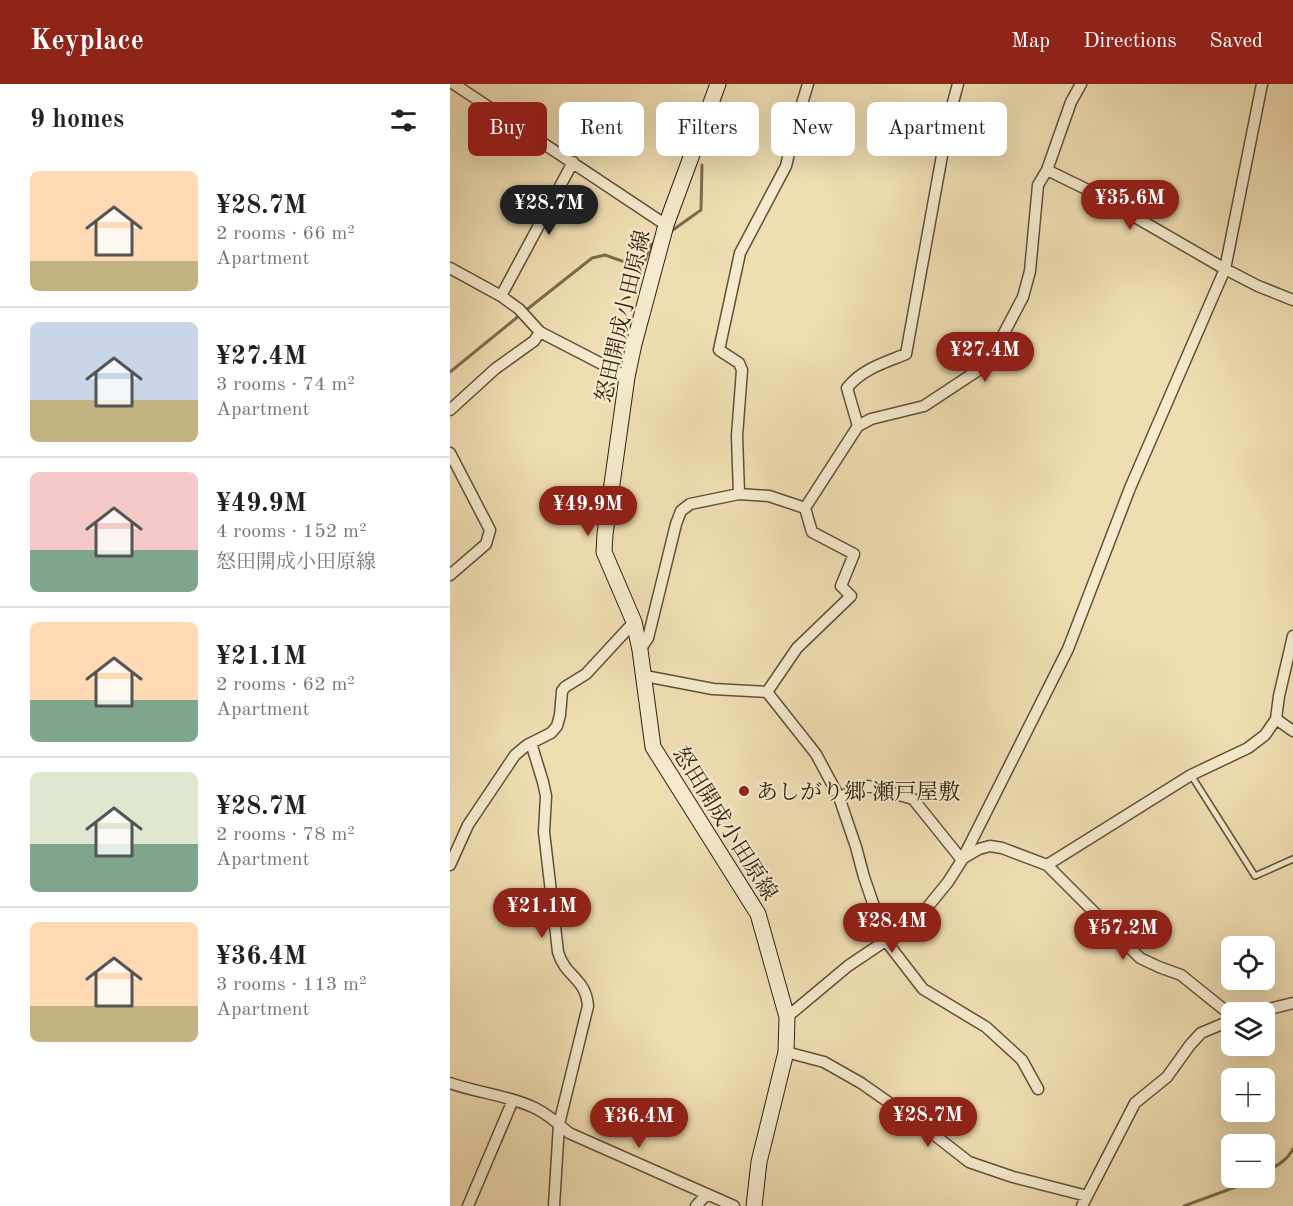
<!DOCTYPE html>
<html lang="en">
<head>
<meta charset="utf-8">
<style>
	body { margin:0; font-family:"Old Standard TT","Noto Serif JP",serif; background:#f2f2f2; color:#202124; height:100vh; display:flex; flex-direction:column; font-size:22px; white-space:nowrap }
	* { box-sizing:border-box; margin:0 }
	p { font-size:20px; color:#757577 }
	.icon { flex:none; width:33px; height:33px; fill:none; stroke:currentColor; stroke-width:2; stroke-linecap:round; stroke-linejoin:round }
	.map { position:relative; flex:1; overflow:hidden }
	.sheet { display:flex; flex-direction:column; background:#fff; width:450px }
	.sheet>* { flex:none }
	.hud { position:absolute; left:18px; top:18px; width:570px; height:54px; display:flex; gap:12px }
	.tools { position:absolute; left:771px; top:852px; display:grid; gap:12px }
	.tools a { display:grid; place-items:center; width:54px; height:54px; border-radius:9px; background:#fff; box-shadow:0 6px 24px #0002; font-size:30px }
	.price { position:absolute; translate:-50% -51px; padding:0 14px; border-radius:21px; background:#8f2418; color:#fff; font-size:20px; line-height:39px; filter:drop-shadow(0 2px 3px #0008) }
	.price::after { content:''; position:absolute; left:50%; top:36px; width:18px; height:14px; margin-left:-9px; background:inherit; clip-path:polygon(0 0,100% 0,50% 100%) }
	.price.on { background:#222; color:#fff }
	ul { padding:0; list-style:none }
	li { display:flex; align-items:center; gap:18px; height:150px; padding:0 30px }
	li+li { border-top:2px solid #e0e0e0 }
	li span { display:grid; place-items:center; flex:none; width:168px; height:120px; border-radius:9px; color:#555 }
	li>.icon { margin-inline-start:auto }
	span .icon { width:72px; height:72px; fill:#fffc; stroke-width:1 }
	li b { font-size:26px }
	h2 { display:flex; justify-content:space-between; align-items:center; height:72px; padding:0 30px; font-size:26px }
	.pill { padding:0 21px; border-radius:9px; background:#fff; box-shadow:0 6px 24px #0002; font-size:21px; line-height:54px }
	.pill.on { background:#8f2418; color:#fff }
	header { display:flex; align-items:center; gap:36px; box-sizing:border-box; height:84px; padding:0 30px; background:#8f2418; color:#fff }
	header strong { font-size:28px }
	nav { display:flex; gap:33px; margin-inline-start:auto; font-size:21px }
	main { display:flex; flex:1; min-height:0 }
	.map>svg:first-child { display:block }
	.lines { fill:none; stroke-linecap:round; stroke-linejoin:round }
	.stream { stroke:#7c6c4f; stroke-width:3 }
	.lane-casing { stroke:#605137; stroke-width:8 }
	.street-casing { stroke:#605137; stroke-width:13 }
	.secondary-casing { stroke:#30220e; stroke-width:17 }
	.lane { stroke:#f5eace; stroke-width:5 }
	.street { stroke:#f5eace; stroke-width:10 }
	.secondary { stroke:#f5eace; stroke-width:15 }
	.poi-dot { fill:#8f2418; stroke:#f5eace; stroke-width:2 }
	.labels { text-anchor:middle; stroke-width:4.5; stroke-linejoin:round; paint-order:stroke }
	.street-label { font-size:22px; fill:#30220e; stroke:#f5eace }
	.poi-label { font-size:22px; fill:#30220e; stroke:#f5eace; text-anchor:start }
</style>
</head>
<body>
<header>
<strong>Keyplace</strong>
<nav><a>Map</a><a>Directions</a><a>Saved</a></nav>
</header>
<main>
<section class="sheet">
<h2>9 homes<svg class="icon" aria-label="filters" viewBox="0 0 24 24"><path d="M4 7h16M4 17h16"/><circle cx="9" cy="7" r="2"/><circle cx="15" cy="17" r="2"/></svg></h2>
<ul>
<li><span style="background:linear-gradient(#ffd9b3 75%,#c2b280 0)"><svg class="icon" aria-label="home" viewBox="0 0 24 24"><path d="M3 11l9-7 9 7M6 9v11h12V9"/></svg></span><div><b>¥28.7M</b><p>2 rooms · 66 m²</p><p>Apartment</p></div></li>
<li><span style="background:linear-gradient(#c9d6e8 65%,#c2b280 0)"><svg class="icon" aria-label="home" viewBox="0 0 24 24"><path d="M3 11l9-7 9 7M6 9v11h12V9"/></svg></span><div><b>¥27.4M</b><p>3 rooms · 74 m²</p><p>Apartment</p></div></li>
<li><span style="background:linear-gradient(#f6c9c9 65%,#7fa58c 0)"><svg class="icon" aria-label="home" viewBox="0 0 24 24"><path d="M3 11l9-7 9 7M6 9v11h12V9"/></svg></span><div><b>¥49.9M</b><p>4 rooms · 152 m²</p><p>怒田開成小田原線</p></div></li>
<li><span style="background:linear-gradient(#ffd9b3 65%,#7fa58c 0)"><svg class="icon" aria-label="home" viewBox="0 0 24 24"><path d="M3 11l9-7 9 7M6 9v11h12V9"/></svg></span><div><b>¥21.1M</b><p>2 rooms · 62 m²</p><p>Apartment</p></div></li>
<li><span style="background:linear-gradient(#dfe7d0 60%,#7fa58c 0)"><svg class="icon" aria-label="home" viewBox="0 0 24 24"><path d="M3 11l9-7 9 7M6 9v11h12V9"/></svg></span><div><b>¥28.7M</b><p>2 rooms · 78 m²</p><p>Apartment</p></div></li>
<li><span style="background:linear-gradient(#ffd9b3 70%,#c2b280 0)"><svg class="icon" aria-label="home" viewBox="0 0 24 24"><path d="M3 11l9-7 9 7M6 9v11h12V9"/></svg></span><div><b>¥36.4M</b><p>3 rooms · 113 m²</p><p>Apartment</p></div></li>
</ul>
</section>
<div class="map">
<svg width="843" height="1122" viewBox="0 0 843 1122">
	<rect width="100%" height="100%" fill="#f0deb3"/>
	<filter id="stains"><feTurbulence type="fractalNoise" baseFrequency=".00333" numOctaves="4"/><feColorMatrix values="0 0 0 0 .2 0 0 0 0 .09 0 0 0 0 .02 0 0 0 .5 -.17"/></filter>
	<radialGradient id="worn" r=".72"><stop offset=".6" stop-color="#630" stop-opacity="0"/><stop offset="1" stop-color="#630" stop-opacity=".3"/></radialGradient>
	<g class="lines">
		<path class="stream" d="M220,148L251,126L252,81
			M75,227L142,174L155,171L192,184L201,161L205,158
			M0,288L70,231
			M814,1089C826,1082 837,1077 843,1065
			M734,1122L802,1097L807,1094"/>
		<g class="lane-casing">
			<path id="lane" d="M741,691L805,792L843,775"/>
		</g>
		<g class="street-casing">
			<path id="street" d="M4,0L216,141
				M597,86L640,107L775,185L808,202L843,216
				M0,184L51,212L69,225L90,248L177,293
				M51,212L123,78
				M0,326L45,285L84,257L90,248
				M408,342L397,304C412,285 434,279 456,270L499,33L508,0
				M0,369L40,446L36,460L0,491
				M289,410L287,352L292,286L289,279L269,266L290,169L336,82L346,39L358,0
				M190,566L198,554L226,440L231,427L240,420L289,410L319,412L355,424
				M195,592L263,605L317,608L366,670L389,713L418,702L463,715L512,776
				M317,608L347,564L401,512L391,502L404,470L362,448L355,424L408,342L421,335L474,322L533,283L543,270L573,213L580,187L588,101L597,86L621,18L631,0
				M826,635L843,647
				M81,659L93,698L96,712L94,748L108,868C115,893 136,894 138,922L109,1040L104,1122
				M389,713L406,763L414,793L436,857L473,905L536,943L572,976L588,1005
				M512,775L529,765L540,762L552,764L597,781L690,874L709,883L731,891L782,932
				M0,781L18,741L65,671L77,661L101,649L107,642L110,631L112,607L115,603L136,590L184,538
				M597,781L741,691L798,664L815,651L826,635L829,612L843,552
				M807,928L843,919
				M337,933L398,882L456,843L476,825L498,798L512,776L618,565L680,404L775,185L812,0
				M336,968L374,978L411,999L478,1046L519,1078L563,1093L637,1112
				M0,999C28,1009 58,1011 85,1024C97,1030 109,1040 119,1049L284,1122
				M18,1122L63,1016
				M246,1122L257,1110
				M632,1122L685,1019L717,993L740,961L751,949L782,936"/>
		</g>
		<g class="secondary-casing">
			<path id="secondary" d="M268,0L216,141L184,260L177,293L155,450L154,468L184,538L190,566L203,663L308,830L337,933L336,968L309,1078L304,1122"/>
		</g>
		<use href="#lane" class="lane"/>
		<use href="#street" class="street"/>
		<use href="#secondary" class="secondary"/>
	</g>
	<circle class="poi-dot" cx="294" cy="707" r="6"/>
	<g class="labels">
		<g class="street-label">
			<text transform="translate(172 232) rotate(-77)" y="8">怒田開成小田原線</text>
			<text transform="translate(276 739) rotate(58)" y="8">怒田開成小田原線</text>
		</g>
		<g class="poi-label">
			<text x="306" y="715">あしがり郷 瀬戸屋敷</text>
		</g>
	</g>
	<rect width="100%" height="100%" filter="url(#stains)"/>
	<rect width="100%" height="100%" fill="url(#worn)"/>
</svg>
<div class="tools">
<a><svg class="icon" aria-label="locate" viewBox="0 0 24 24"><circle cx="12" cy="12" r="6"/><path d="M12 2v4M12 18v4M2 12h4M18 12h4"/></svg></a>
<a><svg class="icon" aria-label="layers" viewBox="0 0 24 24"><path d="M12 4l9 5-9 5-9-5zM3 14l9 5 9-5"/></svg></a>
<a>+</a>
<a>−</a>
</div>
<b class="price" style="left:680px;top:147px">¥35.6M</b>
<b class="price on" style="left:99px;top:152px">¥28.7M</b>
<b class="price" style="left:535px;top:299px">¥27.4M</b>
<b class="price" style="left:138px;top:453px">¥49.9M</b>
<b class="price" style="left:92px;top:855px">¥21.1M</b>
<b class="price" style="left:442px;top:870px">¥28.4M</b>
<b class="price" style="left:673px;top:877px">¥57.2M</b>
<b class="price" style="left:478px;top:1064px">¥28.7M</b>
<b class="price" style="left:189px;top:1065px">¥36.4M</b>
<div class="hud">
<a class="pill on">Buy</a>
<a class="pill">Rent</a>
<a class="pill">Filters</a>
<a class="pill">New</a>
<a class="pill">Apartment</a>
</div>
</div>
</main>
</body>
</html>
